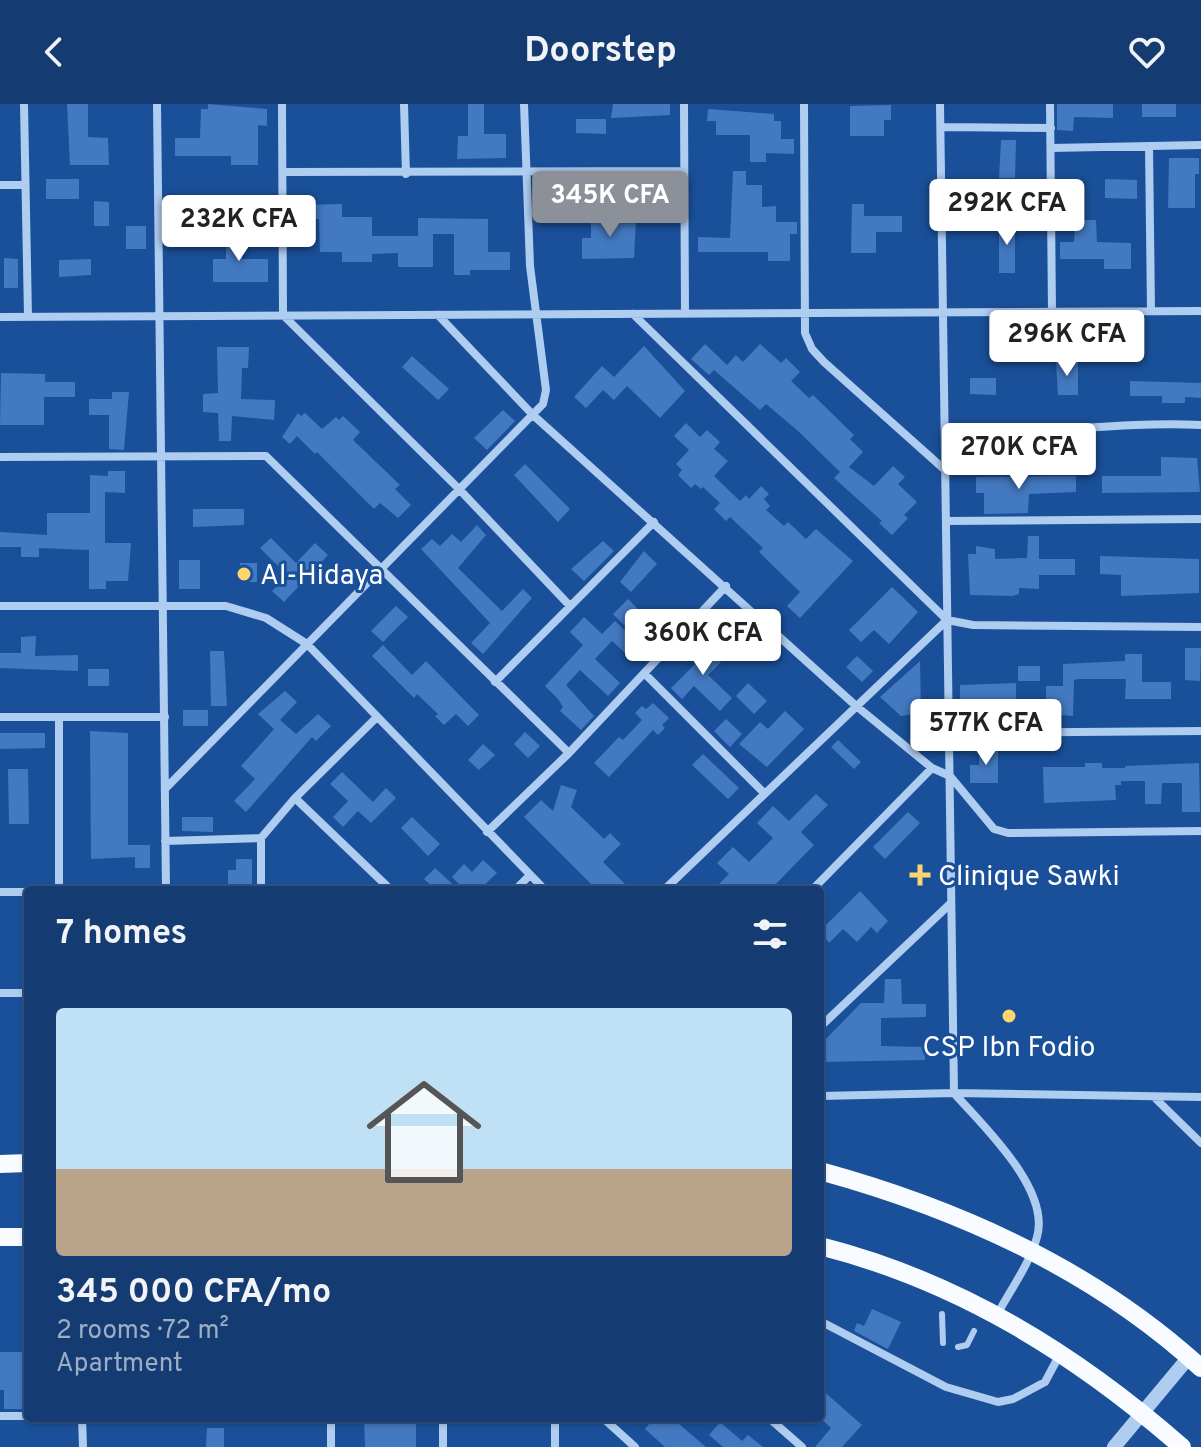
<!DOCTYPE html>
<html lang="en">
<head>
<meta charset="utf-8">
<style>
	body { margin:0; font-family:Overpass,sans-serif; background:#21477b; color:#f1f3f6; height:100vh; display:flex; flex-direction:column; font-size:30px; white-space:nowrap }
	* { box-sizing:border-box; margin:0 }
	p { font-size:26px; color:#9dadc4 }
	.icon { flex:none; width:44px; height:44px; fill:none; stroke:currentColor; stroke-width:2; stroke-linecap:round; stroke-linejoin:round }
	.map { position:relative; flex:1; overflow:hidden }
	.sheet { position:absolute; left:24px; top:782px; width:800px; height:536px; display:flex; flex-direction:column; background:#143c73; border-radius:8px; box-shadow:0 2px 6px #0004,0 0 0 2px #335685 }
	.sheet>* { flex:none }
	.price { position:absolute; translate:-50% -68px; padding:0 18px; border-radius:8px; background:#fff; color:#222; font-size:26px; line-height:52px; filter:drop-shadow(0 2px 4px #0008) }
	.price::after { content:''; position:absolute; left:50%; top:48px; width:24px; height:18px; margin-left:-12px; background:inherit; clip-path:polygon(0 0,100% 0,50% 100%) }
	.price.current { background:#8c9099; color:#fff }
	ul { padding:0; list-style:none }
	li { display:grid; align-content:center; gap:16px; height:424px; padding:0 32px }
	li span { display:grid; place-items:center; height:248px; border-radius:8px; color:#555 }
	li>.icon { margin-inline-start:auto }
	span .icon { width:144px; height:144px; fill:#fffc; stroke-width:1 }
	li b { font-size:34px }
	h2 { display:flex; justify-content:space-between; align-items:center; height:96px; padding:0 32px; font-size:34px }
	header { display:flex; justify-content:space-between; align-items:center; height:104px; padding:0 32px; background:#143c73; font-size:36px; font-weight:700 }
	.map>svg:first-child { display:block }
	.building { fill:#4379c0 }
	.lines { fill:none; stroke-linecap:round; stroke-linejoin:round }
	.service { stroke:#afccf1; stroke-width:6 }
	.minor { stroke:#afccf1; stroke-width:8 }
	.tertiary { stroke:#afccf1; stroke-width:14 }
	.primary { stroke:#f8fbff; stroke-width:18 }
	.poi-dot { fill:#ffd66e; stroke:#1a5099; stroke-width:3 }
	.labels { text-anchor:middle; stroke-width:6; stroke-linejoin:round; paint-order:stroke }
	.poi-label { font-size:28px; fill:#fff; stroke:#1a5099; text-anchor:start }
</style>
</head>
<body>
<header><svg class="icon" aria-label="back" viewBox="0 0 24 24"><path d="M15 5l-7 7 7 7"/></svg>Doorstep<svg class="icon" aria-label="heart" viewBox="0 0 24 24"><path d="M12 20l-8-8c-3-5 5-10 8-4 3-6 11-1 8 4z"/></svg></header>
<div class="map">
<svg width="1201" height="1343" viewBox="0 0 1201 1343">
	<rect width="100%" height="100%" fill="#1a5099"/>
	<path class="building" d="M67,0H88V33L108,34L109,61H70Z
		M208,0L267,5V22L258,21V61H231V52H175V34H200L201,5H208Z
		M468,0H484V30H506V54L457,55L458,32H468Z
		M613,0H670V11L611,14Z
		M1057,0H1113V14L1074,13L1073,27L1057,26Z
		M1142,0H1176V13H1142Z
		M891,1V16H884V32H850V2Z
		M708,5L774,10V17H781V35H794V50L766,49V58H750V31H716V17H707Z
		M576,15H606V30L576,29Z
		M1001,36H1016L1015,74H999Z
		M1169,54H1199V70H1195V104H1168Z
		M733,67H746V81H762V103L776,102V118H797V130H790V157H768V148H698V133L730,134Z
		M46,75H79V95H46Z
		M1105,75L1137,76V95L1105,94Z
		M638,79H662V113L639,114Z
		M558,81H574V113H558Z
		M94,97L109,98V122H94Z
		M342,100V113H372V132H418V114L488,115V148H510V166H470V171H454V130H433V163H398V149L372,150V158H342V148H320L319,115H303V101Z
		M852,100H864V112H902V128H876V149H851Z
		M591,113L636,116L634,154L582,155V134H591Z
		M1075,116H1096L1097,138L1131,139V165H1104V155H1060V138H1074Z
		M999,117L1015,118V169H999Z
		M126,122H146V145H126Z
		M242,123V155H268V178H213V155H226V124Z
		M4,154L18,155V184H4Z
		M91,155V171L59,173V156Z
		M705,240L727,261L736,251L743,258L760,240L781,259L786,254L800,268L791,277L809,294L813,291L854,331L850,335L863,348L849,363L874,382L893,362L905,373L898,380L917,398L904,411L908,414L892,431L879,419L882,417L834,374L840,368L798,327L766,300L760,306L714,266L709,271L691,255Z
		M644,242L685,287L660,314L627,282L614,296L603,286L586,304L574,293L602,262L614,273Z
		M217,243H249L248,264H242L241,295L275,296L274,316L232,312L231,337H219L218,309L203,308V290L218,289Z
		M412,252L449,285L438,296L402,263Z
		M1056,257L1078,258V291H1058Z
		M1,269L45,270V278H75V293H44V321H0Z
		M970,274H996V291L970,290Z
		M1130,277L1201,279V294L1185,293V299H1162V292H1130Z
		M112,288H129L124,346L109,345V311H89V295H112Z
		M503,306L515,317L487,346L474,334Z
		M298,309L301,312L305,309L322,325L336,313L339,316L343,312L360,328L353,336L400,381L395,385L411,401L398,414L380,399L374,405L317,348L315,350L297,332L290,340L282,333Z
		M686,319L700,333L707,326L720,338L714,345L728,357L714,372L740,397L746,391L749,395L761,382L769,390L764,395L770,402L766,406L784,422L788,418L806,435L816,425L853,457L800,514L787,502L800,488L759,448L763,444L730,413L726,417L714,405L720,399L703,383L701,385L695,380L691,384L678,371L682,366L676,360L689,346L674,332Z
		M1161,353L1197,354L1200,388L1102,389V372H1161Z
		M525,360L570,405L558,418L514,371Z
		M108,367H125V389L105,388V439H131L128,477H106V485H89V446L39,444V453H21V443H0V428L47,431V409H90V371L108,372Z
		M1076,372V388L1029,390L1028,409L984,410V389H976V373Z
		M193,405H244V421L193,423Z
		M477,421L486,431L458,464L502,507L523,485L532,494L483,550L471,539L490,519L421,445L432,435L440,442L452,430L461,438Z
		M1028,432H1039V455H1075V471H1039V485L1019,484V490L1012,492L970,491L968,450H976V442L995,445V455L1027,454Z
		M271,434L296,459L315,439L328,451L284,498L272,487L288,472L260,444Z
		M603,437L614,447L584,477L571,465Z
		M644,447L657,460L631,488L620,478Z
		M1100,452L1199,455V489L1121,492V471L1100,470Z
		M179,456H200V485H179Z
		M240,459H257V478H240Z
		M892,483L918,508L889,540L874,526L861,538L849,526Z
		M628,495L639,506L624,521L613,510Z
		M396,502L408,513L383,538L371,527Z
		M584,513L602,530L615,517L635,536L624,548L612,537L595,555L620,579L608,592L580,566L566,581L594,612L581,626L560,607L563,603L558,595L545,582L583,541L570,528Z
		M36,532L35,552L78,551V567L0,564V549H21V533Z
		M699,534L721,558L708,571L732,594L720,607L694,582L682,595L671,584L699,556L688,545Z
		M383,541L412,571L426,557L479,611L468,622L456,610L444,621L435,612L438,610L417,590L414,594L372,552Z
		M1185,544H1201L1200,577L1185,576Z
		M210,547H224L227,602H211Z
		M1125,550H1142V578H1171V595H1125L1126,575H1079L1074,576L1073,612L1046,610V582H1063V560L1125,557Z
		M857,552L873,567L862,578L846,563Z
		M920,557L921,609L901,612L880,593Z
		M1018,562H1040V577H1018Z
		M88,565H109V582H88Z
		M748,579L767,597L754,610L736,592Z
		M1016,579V596L960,598V581Z
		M285,587L297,598L280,616L296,630L318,610L331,622L316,637L312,633L246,708L234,697L255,675L241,662L274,625L258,610Z
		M653,599L669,614L662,621L665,624L658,631L653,626L609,673L594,659L619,633L623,636L642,616L635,609L642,602L646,605Z
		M183,606H208V622H183Z
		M785,607L804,625L767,663L739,640L760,618L768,625Z
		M726,615L742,630L730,643L714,627Z
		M90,627L128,629V741H150V764H135V753L91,755Z
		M525,628L540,642L528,654L514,640Z
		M0,629H45V644L0,645Z
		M838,636L861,658L854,665L831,643Z
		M483,640L495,651L479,666L468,656Z
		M979,644H998V679H970V661H979Z
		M703,650L739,684L728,695L692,661Z
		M1085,659H1102V664H1125V662L1199,659L1200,708H1182V679H1162L1161,700H1145V677H1121V681H1115L1116,696L1044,699L1043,663H1085Z
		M8,665H28L29,720H9Z
		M342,668L373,698L386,684L396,694L371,719L358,707L343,723L333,713L348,697L330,680Z
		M561,681L577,686L571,703L604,735L610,729L621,740L603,758L631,786H597L524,713L541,696L553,707Z
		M816,690L828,701L801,728L814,741L770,786H713L729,770L717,759L733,743L749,758L773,734L757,719L773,702L789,717Z
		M908,708L920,719L885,755L873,743Z
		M182,713H213V728L182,727Z
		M412,713L440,740L428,752L401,724Z
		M236,755H252V786H228V766H236Z
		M483,756L497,769L479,786H465L452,773L464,760L472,768Z
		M435,764L459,786H436L424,775Z
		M860,787L888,817L877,829L871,823L857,838L843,825L829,839L820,827Z
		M885,875H901L902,900H926V913L881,914V942L925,943V956L820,958V941L861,899H884Z
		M872,1205L901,1218L888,1245L854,1227L857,1219L864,1222Z
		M0,1248H28V1264L22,1265L23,1305H4V1286H0Z
		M820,1284L862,1321L842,1343H815L831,1324L820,1314Z
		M364,1314H416V1343H365Z
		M643,1314H672L706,1343H665L645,1325L649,1320Z
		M720,1318L742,1337L748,1331L763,1343H723L709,1331Z
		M207,1324H224V1343H206Z"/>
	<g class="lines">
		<path class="service" d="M942,1210L943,1239
			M958,1243L967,1241L974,1227"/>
		<path class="minor" d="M24,0L28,213
			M157,0L166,786
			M282,0L283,211L458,384L570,502
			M404,0L406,70
			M684,0L685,209
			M804,0L805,229L812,245L824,258L945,366
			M940,0L954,989C982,1021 1051,1085 1037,1133C1030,1159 1011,1185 998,1209
			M1050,0L1052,208
			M941,23L1051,24
			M1149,42L1151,207
			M1051,44L1201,41
			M284,68L684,67
			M0,81H25
			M633,210L947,516L973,521L1201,523
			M438,211L533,311L855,601L932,664L950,672L994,725L1008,729L1201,727
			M0,213L1201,207
			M945,329C1031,332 1115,317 1201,321
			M0,353L266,352L569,649
			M946,417L1201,415
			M0,502H226L266,514L307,540L545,786
			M644,569L763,688
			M495,578L654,418
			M0,613H165
			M59,613V786
			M949,629L1201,627
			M165,685L543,300L546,286L530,162L524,0
			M295,694L391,786
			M487,728L569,649L726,482
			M261,734V786
			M165,737L261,734L295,694L377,613
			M515,786L530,771
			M664,786L947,516
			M812,786L932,664
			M0,788H28
			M0,889H28
			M820,923L951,799
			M820,992L954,989L1201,993
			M1156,995L1201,1039
			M820,1217L946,1283L998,1298L1013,1295L1045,1278L1060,1250
			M0,1312H28
			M82,1314L83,1343
			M443,1314V1343
			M555,1314V1343
			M603,1314L635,1343
			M769,1314L802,1343
			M331,1343V1314"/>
		<path class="tertiary" d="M1114,1343L1189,1253"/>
		<path class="primary" d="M0,1060L28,1059
			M820,1067C959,1105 1094,1166 1201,1264
			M0,1133H28
			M820,1142C958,1177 1076,1250 1182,1343"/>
	</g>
	<g class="poi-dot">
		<circle cx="244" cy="470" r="8"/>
		<path d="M916 759h8v8h8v8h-8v8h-8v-8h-8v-8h8z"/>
		<circle cx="1009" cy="912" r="8"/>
	</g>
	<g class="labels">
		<g class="poi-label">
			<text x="260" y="480">Al-Hidaya</text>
			<text x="938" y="781">Clinique Sawki</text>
			<text x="1009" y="952" text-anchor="middle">CSP Ibn Fodio</text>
		</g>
	</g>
</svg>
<b class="price current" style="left:610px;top:135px">345K CFA</b>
<b class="price" style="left:1007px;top:143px">292K CFA</b>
<b class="price" style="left:239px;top:159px">232K CFA</b>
<b class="price" style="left:1067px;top:274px">296K CFA</b>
<b class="price" style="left:1019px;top:387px">270K CFA</b>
<b class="price" style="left:703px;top:573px">360K CFA</b>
<b class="price" style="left:986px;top:663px">577K CFA</b>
<section class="sheet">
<h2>7 homes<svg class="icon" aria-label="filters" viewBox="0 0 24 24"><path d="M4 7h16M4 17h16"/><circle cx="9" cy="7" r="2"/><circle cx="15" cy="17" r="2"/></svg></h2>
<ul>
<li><span style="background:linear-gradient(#bfe0f5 65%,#b9a48a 0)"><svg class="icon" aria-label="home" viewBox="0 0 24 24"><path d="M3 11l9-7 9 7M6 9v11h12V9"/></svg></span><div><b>345 000 CFA/mo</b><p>2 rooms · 72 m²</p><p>Apartment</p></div></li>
</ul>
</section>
</div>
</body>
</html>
